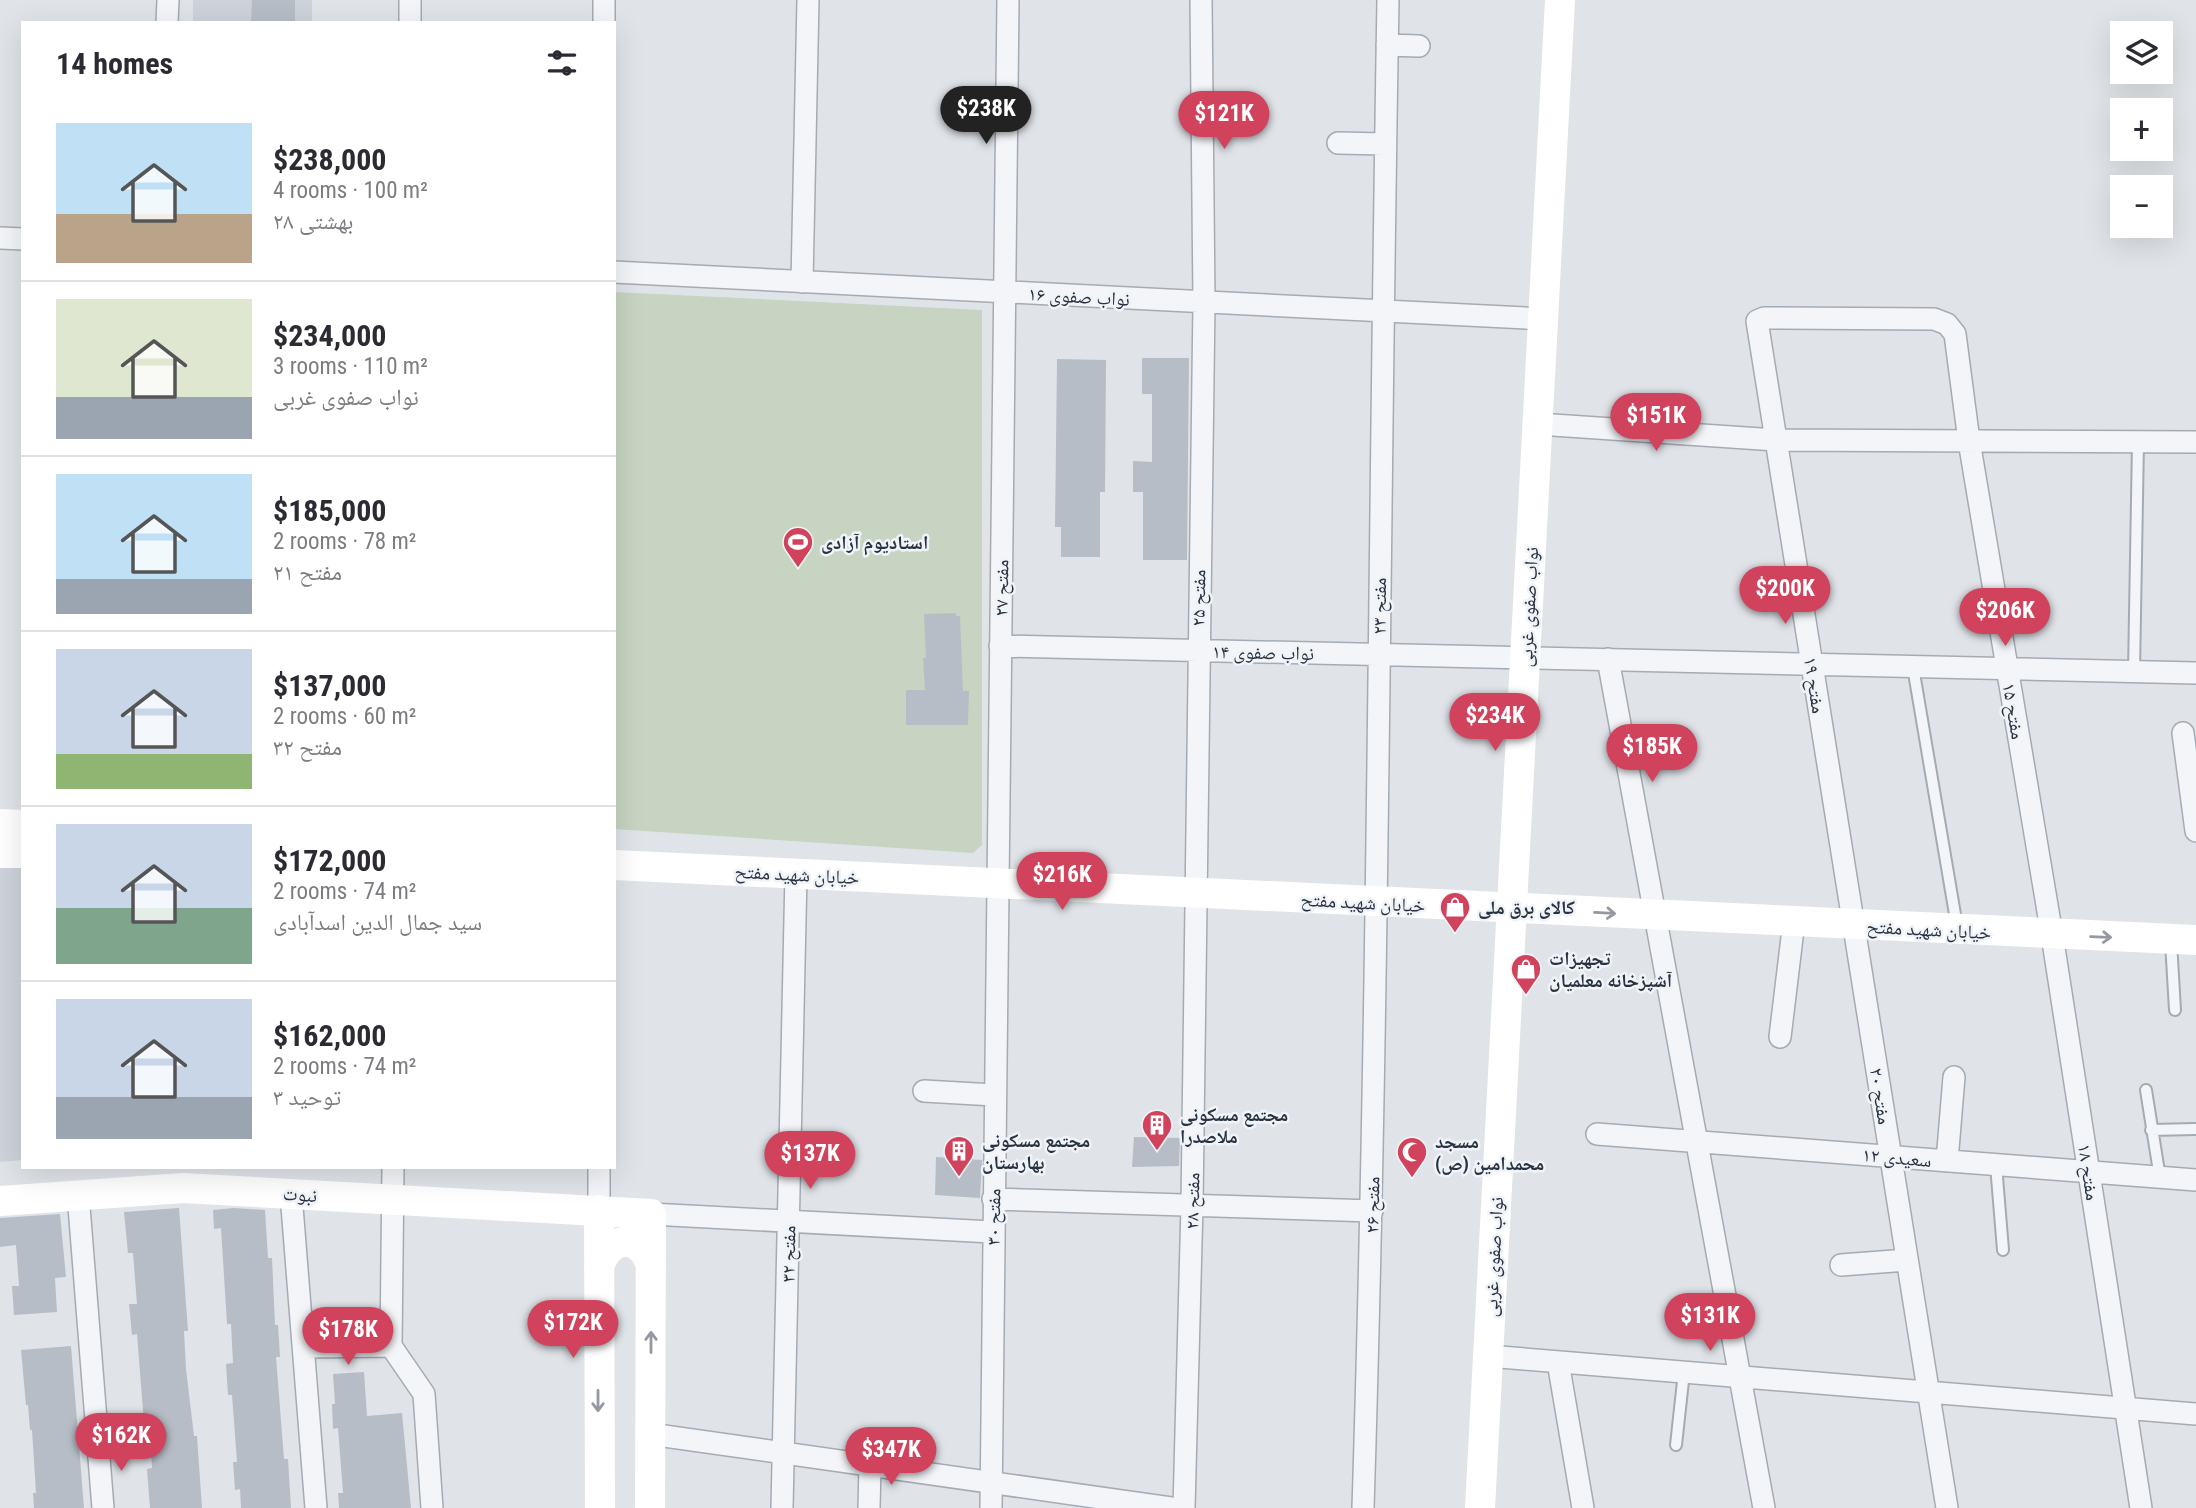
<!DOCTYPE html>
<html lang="en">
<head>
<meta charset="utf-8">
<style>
	body { margin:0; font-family:"Roboto Condensed","Noto Naskh Arabic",sans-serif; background:#f2f2f3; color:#2b2b33; height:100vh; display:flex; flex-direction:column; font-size:26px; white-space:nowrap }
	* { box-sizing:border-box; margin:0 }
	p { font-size:23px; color:#7c7c81 }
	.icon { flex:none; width:38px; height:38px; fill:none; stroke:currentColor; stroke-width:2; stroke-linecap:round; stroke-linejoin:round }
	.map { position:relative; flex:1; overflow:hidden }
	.sheet { position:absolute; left:21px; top:21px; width:595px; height:1148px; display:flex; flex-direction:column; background:#fff; border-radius:0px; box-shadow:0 7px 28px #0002 }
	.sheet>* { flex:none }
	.tools { position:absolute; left:2110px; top:21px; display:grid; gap:14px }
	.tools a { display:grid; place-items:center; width:63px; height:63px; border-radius:0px; background:#fff; box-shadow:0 7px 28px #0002; font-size:35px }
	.price { position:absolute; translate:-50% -60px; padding:0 16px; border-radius:24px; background:#d1435c; color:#fff; font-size:23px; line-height:46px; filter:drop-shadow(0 2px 4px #0008) }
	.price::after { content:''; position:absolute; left:50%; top:42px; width:21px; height:16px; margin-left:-10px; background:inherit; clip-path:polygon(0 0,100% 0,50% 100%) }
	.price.active { background:#222; color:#fff }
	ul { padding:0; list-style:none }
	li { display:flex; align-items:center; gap:21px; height:175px; padding:0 35px }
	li+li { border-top:2px solid #e1e1e2 }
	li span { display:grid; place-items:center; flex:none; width:196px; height:140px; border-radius:0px; color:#555 }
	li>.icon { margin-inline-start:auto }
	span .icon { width:84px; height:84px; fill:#fffc; stroke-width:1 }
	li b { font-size:30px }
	h2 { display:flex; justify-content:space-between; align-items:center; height:84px; padding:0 35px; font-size:30px }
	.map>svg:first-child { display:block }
	.built { fill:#ced3db }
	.green { fill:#c6d4c1 }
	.building { fill:#b7bdc6 }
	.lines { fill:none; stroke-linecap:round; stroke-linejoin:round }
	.lane-casing { stroke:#a5abb3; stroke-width:14 }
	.street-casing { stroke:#a5abb3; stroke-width:24 }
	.lane { stroke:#f3f5f8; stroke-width:10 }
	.street { stroke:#f3f5f8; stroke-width:21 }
	.secondary { stroke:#fff; stroke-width:30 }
	.oneway { stroke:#9498a0 }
	.labels { text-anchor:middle; stroke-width:5; stroke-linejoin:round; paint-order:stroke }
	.street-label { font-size:19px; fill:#283241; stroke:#f0f3f7 }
	.poi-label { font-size:19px; font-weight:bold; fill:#283241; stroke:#f0f3f7; text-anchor:start }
</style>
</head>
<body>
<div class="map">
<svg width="2196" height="1508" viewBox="0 0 2196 1508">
	<rect width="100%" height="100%" fill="#e0e4e9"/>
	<path class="built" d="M193,0H312V23H193Z
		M0,867L23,868V1160L0,1162Z"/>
	<path class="green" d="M614,292L982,310V845L973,853L614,829Z"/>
	<path class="building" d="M252,0H295V23H251Z
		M1142,358H1189L1187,560H1143V492H1133V461L1152,462V394H1142Z
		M1057,359L1106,360L1105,492H1100V557H1061V527H1055Z
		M956,613V616H960L963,691H969L968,725H906V690H925L923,658H926L924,614Z
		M1134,1137L1180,1138L1179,1166L1132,1167Z
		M936,1157L982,1160L980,1198L935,1195Z
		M179,1208L188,1331H184L186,1369L194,1436H197L202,1508H150L147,1469L152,1468L150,1436H145L137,1334L132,1335L129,1304H137L133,1253H128L124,1212Z
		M234,1208L265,1210L268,1258H272L275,1325H278L280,1357H276L284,1459H288L291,1508H241L240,1489L235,1490L233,1462H237L232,1395H228L226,1364L233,1363L231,1324H227L221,1228L214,1229L213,1210Z
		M60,1214L66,1277L55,1278L57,1312L14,1315L12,1286H19L16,1245L0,1247V1218Z
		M71,1346L84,1508H34L33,1493H36L32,1430H30L28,1405H26L21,1350Z
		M364,1372L367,1416L402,1413L411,1508H339L338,1493H343L338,1428L333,1429L332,1404H335L333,1374Z"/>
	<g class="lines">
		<g class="lane-casing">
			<path id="lane" d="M1913,667L1957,926
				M2134,672L2138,442
				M2171,942L2175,1010
				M2146,1090L2160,1178
				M2151,1130L2196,1129
				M1996,1165L2003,1250
				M1676,1445L1684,1372"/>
		</g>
		<g class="street-casing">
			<path id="street" d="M167,23L168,0
				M410,23V0
				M604,23V0
				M1387,45L1419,46
				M1338,143L1385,144
				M0,238L23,239
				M614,272L1544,319
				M802,282L808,0
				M1538,424L1776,440L2196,442
				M1000,646L2196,673
				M1608,659L1764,1508
				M2183,733L2196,831
				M1780,1037L1794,921
				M924,1091L994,1095
				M1597,1134L2196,1180
				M1947,1161L1954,1077
				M393,1167L391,1346L424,1394L432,1508
				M599,1167V1210
				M78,1194L103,1508
				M291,1194L316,1508
				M993,1199L1372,1211
				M651,1214L992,1232
				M1841,1265L1907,1260
				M304,1347L391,1346
				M1488,1356L2196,1414
				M1558,1362L1583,1508
				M650,1434L1171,1508
				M782,1508L796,874
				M869,1508L870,1466
				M991,1508L1008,0
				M1184,1508L1192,1205L1204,302L1201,0
				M1363,1508C1379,1005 1379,503 1388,0
				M1947,1508L1757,321L1764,318L1934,319L1947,324L1955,334L1969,441L2052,935L2141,1508"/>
		</g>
		<use href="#lane" class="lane"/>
		<use href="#street" class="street"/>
		<path class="secondary" d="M0,824L23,825
			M0,853H23
			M614,865L2196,940
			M0,1201L183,1188L651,1214L650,1508
			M599,1210L600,1508
			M599,1268C607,1235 641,1232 651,1266
			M1480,1508L1560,0"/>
	</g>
	<defs><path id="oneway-shaft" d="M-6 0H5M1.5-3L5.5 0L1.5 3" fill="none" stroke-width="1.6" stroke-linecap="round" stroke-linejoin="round" transform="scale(1.75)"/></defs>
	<g class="oneway">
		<use href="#oneway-shaft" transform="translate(1605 913) rotate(3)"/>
		<use href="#oneway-shaft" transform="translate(2101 937) rotate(2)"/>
		<use href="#oneway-shaft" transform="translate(651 1342) rotate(-90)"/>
		<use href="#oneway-shaft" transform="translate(598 1401) rotate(90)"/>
	</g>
	<defs>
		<g id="stadium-pin" transform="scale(1.575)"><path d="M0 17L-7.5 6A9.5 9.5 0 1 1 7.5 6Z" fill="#d1435c" stroke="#f0f3f7"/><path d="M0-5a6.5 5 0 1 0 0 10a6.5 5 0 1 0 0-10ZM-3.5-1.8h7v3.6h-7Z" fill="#fff"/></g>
		<g id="shop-pin" transform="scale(1.575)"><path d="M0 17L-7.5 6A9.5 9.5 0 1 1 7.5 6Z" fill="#d1435c" stroke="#f0f3f7"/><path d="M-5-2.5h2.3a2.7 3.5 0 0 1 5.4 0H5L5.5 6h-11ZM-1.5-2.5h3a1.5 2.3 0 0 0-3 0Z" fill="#fff"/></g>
		<g id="building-pin" transform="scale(1.575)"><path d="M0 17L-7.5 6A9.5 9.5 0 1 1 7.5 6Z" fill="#d1435c" stroke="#f0f3f7"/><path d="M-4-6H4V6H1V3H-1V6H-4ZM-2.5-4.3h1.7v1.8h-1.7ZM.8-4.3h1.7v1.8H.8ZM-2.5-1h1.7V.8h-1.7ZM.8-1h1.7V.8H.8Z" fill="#fff"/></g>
		<g id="mosque-pin" transform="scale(1.575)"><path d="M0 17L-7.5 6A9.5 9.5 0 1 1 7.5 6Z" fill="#d1435c" stroke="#f0f3f7"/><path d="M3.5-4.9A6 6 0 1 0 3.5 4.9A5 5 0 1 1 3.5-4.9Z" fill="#fff"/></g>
	</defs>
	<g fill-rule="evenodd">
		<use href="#stadium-pin" x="798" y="542"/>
		<use href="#shop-pin" x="1455" y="907"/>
		<use href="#shop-pin" x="1526" y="969"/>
		<use href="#building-pin" x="1157" y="1125"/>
		<use href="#building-pin" x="959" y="1151"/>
		<use href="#mosque-pin" x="1412" y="1152"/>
	</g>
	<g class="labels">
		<g class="street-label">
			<text transform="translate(1079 296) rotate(3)" y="7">نواب صفوی ۱۶</text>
			<text transform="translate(1001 588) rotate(-89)" y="7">مفتح ۲۷</text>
			<text transform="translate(1198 598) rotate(-89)" y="7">مفتح ۲۵</text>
			<text transform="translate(1379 606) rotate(-90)" y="7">مفتح ۲۳</text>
			<text transform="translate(1528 607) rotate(-87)" y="7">نواب صفوی غربی</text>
			<text transform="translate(1263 652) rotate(1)" y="7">نواب صفوی ۱۴</text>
			<text transform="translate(1815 685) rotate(81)" y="7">مفتح ۱۹</text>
			<text transform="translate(2014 711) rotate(80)" y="7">مفتح ۱۵</text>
			<text transform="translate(797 874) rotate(3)" y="7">خیابان شهید مفتح</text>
			<text transform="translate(1363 902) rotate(3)" y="7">خیابان شهید مفتح</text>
			<text transform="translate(1929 929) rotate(3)" y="7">خیابان شهید مفتح</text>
			<text transform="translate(1881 1096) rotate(81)" y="7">مفتح ۲۰</text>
			<text transform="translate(1897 1157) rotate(5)" y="7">سعیدی ۱۲</text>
			<text transform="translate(2089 1172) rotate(81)" y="7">مفتح ۱۸</text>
			<text transform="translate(300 1194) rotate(4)" y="7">نبوت</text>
			<text transform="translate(1192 1201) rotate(-89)" y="7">مفتح ۲۸</text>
			<text transform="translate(1372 1205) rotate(-89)" y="7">مفتح ۲۶</text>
			<text transform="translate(993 1217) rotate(-89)" y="7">مفتح ۳۰</text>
			<text transform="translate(788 1254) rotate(-89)" y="7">مفتح ۳۲</text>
			<text transform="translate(1493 1257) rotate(-87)" y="7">نواب صفوی غربی</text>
		</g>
		<g class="poi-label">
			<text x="821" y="549">استادیوم آزادی</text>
			<text x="1478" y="914">کالای برق ملی</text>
			<text x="1549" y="965">تجهيزات<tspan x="1549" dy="22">آشپزخانه معلمیان</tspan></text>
			<text x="1180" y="1121">مجتمع مسکونی<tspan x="1180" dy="22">ملاصدرا</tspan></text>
			<text x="982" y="1147">مجتمع مسکونی<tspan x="982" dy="22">بهارستان</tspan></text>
			<text x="1435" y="1148">مسجد<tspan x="1435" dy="22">محمدامین (ص)</tspan></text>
		</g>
	</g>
</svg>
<div class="tools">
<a><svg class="icon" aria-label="layers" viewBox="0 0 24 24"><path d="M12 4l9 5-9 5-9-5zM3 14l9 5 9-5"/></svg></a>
<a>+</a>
<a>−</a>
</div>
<b class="price active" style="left:986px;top:146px">$238K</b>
<b class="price" style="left:1224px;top:151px">$121K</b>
<b class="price" style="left:1656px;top:453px">$151K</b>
<b class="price" style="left:1785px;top:626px">$200K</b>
<b class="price" style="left:2005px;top:648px">$206K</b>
<b class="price" style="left:1495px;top:753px">$234K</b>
<b class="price" style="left:1652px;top:784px">$185K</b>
<b class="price" style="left:1062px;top:912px">$216K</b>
<b class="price" style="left:810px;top:1191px">$137K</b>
<b class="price" style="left:1710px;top:1353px">$131K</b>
<b class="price" style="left:573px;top:1360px">$172K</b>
<b class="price" style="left:348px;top:1367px">$178K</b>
<b class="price" style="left:121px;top:1473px">$162K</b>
<b class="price" style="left:891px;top:1487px">$347K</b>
<section class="sheet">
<h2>14 homes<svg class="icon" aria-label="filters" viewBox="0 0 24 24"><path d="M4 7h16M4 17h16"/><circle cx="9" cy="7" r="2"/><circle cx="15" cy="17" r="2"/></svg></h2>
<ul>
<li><span style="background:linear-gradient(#bfe0f5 65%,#b9a48a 0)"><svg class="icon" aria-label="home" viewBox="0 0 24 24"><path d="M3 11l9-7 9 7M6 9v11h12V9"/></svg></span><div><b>$238,000</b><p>4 rooms · 100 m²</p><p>بهشتی ۲۸</p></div></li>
<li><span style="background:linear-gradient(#dfe7d0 70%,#9aa5b1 0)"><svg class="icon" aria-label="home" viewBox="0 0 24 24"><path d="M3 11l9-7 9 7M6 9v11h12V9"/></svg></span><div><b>$234,000</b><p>3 rooms · 110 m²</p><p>نواب صفوی غربی</p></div></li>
<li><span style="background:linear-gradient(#bfe0f5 75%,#9aa5b1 0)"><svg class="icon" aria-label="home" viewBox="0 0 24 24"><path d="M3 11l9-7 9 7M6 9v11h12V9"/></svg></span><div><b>$185,000</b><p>2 rooms · 78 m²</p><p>مفتح ۲۱</p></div></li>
<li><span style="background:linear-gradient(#c9d6e8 75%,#8fb573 0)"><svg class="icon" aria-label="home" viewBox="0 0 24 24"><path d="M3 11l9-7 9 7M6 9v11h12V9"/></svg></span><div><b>$137,000</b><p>2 rooms · 60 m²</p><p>مفتح ۳۲</p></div></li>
<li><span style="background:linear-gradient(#c9d6e8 60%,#7fa58c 0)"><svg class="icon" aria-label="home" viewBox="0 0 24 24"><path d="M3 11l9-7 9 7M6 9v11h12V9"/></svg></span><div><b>$172,000</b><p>2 rooms · 74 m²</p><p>سید جمال الدین اسدآبادی</p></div></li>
<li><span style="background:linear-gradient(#c9d6e8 70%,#9aa5b1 0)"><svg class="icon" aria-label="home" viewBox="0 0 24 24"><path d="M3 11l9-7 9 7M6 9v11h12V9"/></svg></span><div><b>$162,000</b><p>2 rooms · 74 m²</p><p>توحید ۳</p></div></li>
</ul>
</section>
</div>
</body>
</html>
